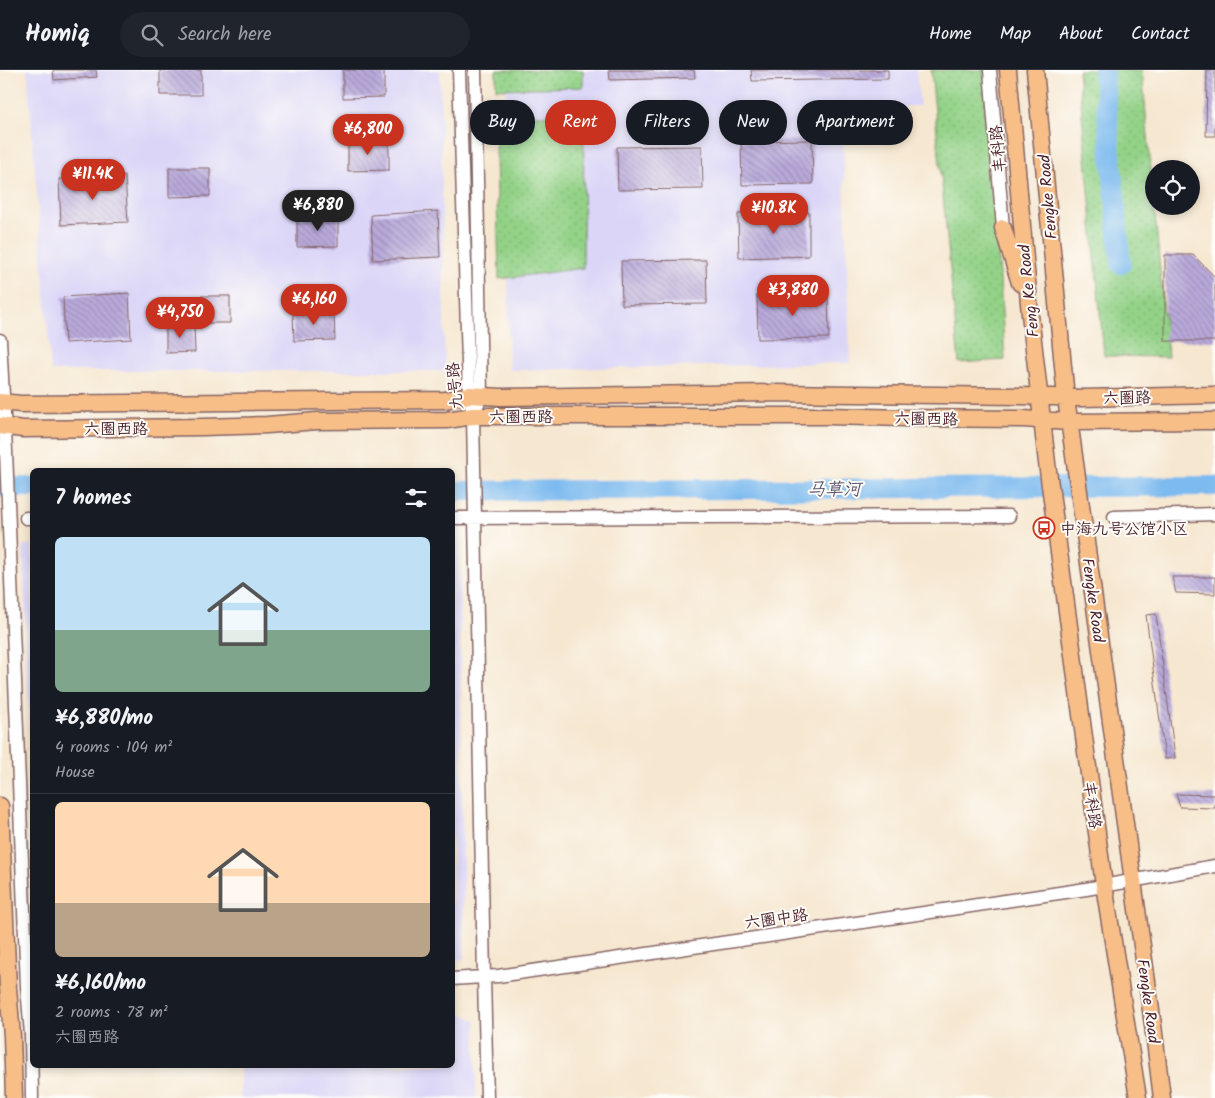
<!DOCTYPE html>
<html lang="en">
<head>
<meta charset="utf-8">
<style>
	body { margin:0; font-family:Kalam,"LXGW WenKai TC",sans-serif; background:#20242c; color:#f1f3f6; height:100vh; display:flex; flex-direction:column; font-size:19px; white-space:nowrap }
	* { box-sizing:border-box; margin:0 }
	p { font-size:16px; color:#9ea1a6 }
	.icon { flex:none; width:28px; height:28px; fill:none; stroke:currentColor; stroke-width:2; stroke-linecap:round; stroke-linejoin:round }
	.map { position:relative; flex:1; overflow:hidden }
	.sheet { position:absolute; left:30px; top:398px; width:425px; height:600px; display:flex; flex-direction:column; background:#171b24; border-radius:8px; box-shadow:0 2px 8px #0003 }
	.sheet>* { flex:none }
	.hud { position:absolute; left:470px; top:30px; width:475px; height:45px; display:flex; gap:10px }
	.fabs { position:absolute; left:1145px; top:90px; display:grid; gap:10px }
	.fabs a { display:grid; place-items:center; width:55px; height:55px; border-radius:50%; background:#171b24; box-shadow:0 2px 8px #0003; font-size:25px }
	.price { position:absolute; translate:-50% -42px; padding:0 11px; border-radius:18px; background:#c8321e; color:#fff; font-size:16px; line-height:32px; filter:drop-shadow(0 1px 2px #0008) }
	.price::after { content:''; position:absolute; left:50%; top:30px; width:15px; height:11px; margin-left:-8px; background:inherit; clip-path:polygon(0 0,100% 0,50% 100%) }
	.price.selected { background:#222; color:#fff }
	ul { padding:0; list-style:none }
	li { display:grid; align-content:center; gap:10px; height:265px; padding:0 25px }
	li+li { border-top:1px solid #363941 }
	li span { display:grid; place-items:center; height:155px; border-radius:8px; color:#555 }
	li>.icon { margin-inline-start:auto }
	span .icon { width:90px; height:90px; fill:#fffc; stroke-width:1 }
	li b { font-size:21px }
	h2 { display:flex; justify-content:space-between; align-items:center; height:60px; padding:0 25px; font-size:21px }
	.chip { padding:0 18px; border-radius:22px; background:#171b24; box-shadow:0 2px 8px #0003; font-size:18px; line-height:45px }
	.chip.selected { background:#c8321e; color:#fff }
	header { display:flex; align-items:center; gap:30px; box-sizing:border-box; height:70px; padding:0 25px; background:#171b24; border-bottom:1px solid #363941 }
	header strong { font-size:24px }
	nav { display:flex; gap:28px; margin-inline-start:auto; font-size:18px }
	.search { width:350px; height:45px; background:#20242c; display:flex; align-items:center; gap:12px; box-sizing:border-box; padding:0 18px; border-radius:28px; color:#9ea1a6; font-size:19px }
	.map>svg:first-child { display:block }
	.built { fill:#dbd6f7 }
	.park { fill:url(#park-dots); stroke:#6e7859 }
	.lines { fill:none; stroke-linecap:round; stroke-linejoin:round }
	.river { stroke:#7cbaef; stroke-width:20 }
	.building { fill:url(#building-back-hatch) }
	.minor-casing { stroke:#866565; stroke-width:15 }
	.major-casing { stroke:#866565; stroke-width:19 }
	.minor { stroke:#fff; stroke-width:12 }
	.major { stroke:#f7be88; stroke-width:16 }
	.labels { text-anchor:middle; stroke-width:4; stroke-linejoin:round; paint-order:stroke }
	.street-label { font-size:16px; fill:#4a1f2b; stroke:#fdfcf7 }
	.poi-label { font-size:16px; fill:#4a1f2b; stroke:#fdfcf7; text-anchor:start }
	.water-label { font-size:18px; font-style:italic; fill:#5c5570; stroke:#fdfcf7 }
</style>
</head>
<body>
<header>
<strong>Homiq</strong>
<div class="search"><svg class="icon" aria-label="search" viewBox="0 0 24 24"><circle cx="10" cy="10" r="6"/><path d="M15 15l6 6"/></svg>Search here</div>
<nav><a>Home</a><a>Map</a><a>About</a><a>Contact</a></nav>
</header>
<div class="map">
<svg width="1215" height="1028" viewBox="0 0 1215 1028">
	<defs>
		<pattern id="park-dots" width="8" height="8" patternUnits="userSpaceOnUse" patternTransform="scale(1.25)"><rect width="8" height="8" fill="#93d287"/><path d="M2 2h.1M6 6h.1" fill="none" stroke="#80b475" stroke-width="1.8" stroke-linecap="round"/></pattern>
		<pattern id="building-back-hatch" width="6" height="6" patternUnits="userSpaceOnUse" patternTransform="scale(1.25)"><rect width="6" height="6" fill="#b9aadb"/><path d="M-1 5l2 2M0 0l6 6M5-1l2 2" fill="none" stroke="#988ab2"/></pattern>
	</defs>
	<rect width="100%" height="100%" fill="#fdfcf7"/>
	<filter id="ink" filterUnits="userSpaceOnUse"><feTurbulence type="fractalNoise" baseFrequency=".02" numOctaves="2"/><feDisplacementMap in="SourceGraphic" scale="10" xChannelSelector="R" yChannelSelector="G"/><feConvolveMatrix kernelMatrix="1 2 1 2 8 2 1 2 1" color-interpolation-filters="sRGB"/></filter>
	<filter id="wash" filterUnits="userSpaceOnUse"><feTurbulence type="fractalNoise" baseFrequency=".0096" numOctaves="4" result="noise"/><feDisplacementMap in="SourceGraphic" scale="20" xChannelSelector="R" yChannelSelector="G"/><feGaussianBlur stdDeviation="1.12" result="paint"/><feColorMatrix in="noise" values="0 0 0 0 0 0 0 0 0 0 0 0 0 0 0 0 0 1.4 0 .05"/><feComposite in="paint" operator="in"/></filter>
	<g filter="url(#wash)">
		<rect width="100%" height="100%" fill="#f6e7d0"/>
		<path class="built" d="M27,0H440L445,301H51Z
			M506,0H916L920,36L842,39L850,293L509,300Z
			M452,469H459L464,889L453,890Z
			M32,474V735L23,475Z
			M453,938L476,951V1028H240V995H452Z"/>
		<path class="park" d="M496,0H583V17L496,19Z
			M931,0H987L1005,290L959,293Z
			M1078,0H1142L1168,287L1104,286Z
			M495,44L584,46L583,198L499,209Z"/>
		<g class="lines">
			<path class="river" d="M1103,0L1121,194
				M0,417H32
				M452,421L1215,416"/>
		</g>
		<g id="blocks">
			<path class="building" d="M53,0H96L97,7L54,10Z
				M160,0H201V25H160Z
				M343,0H384V27L343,28Z
				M609,0H694L695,8L610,10Z
				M751,0H888V9L752,11Z
				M1207,0H1215V66H1206Z
				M812,70L813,114L742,115L741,71Z
				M389,72V100L348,101V73Z
				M702,76L703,119L618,120L617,77Z
				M169,98H210V126L169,127Z
				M125,106L128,152L61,155L59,109Z
				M438,141L440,187L373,190L371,145Z
				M809,142V186L739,188L738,144Z
				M338,147V176L297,177V148Z
				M1165,185H1193L1215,207V271H1165Z
				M706,190L707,234L622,235L621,191Z
				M129,223L131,269L65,273L63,227Z
				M828,224L829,268L758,269L757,225Z
				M201,226H230V253H201Z
				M334,242L335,270L294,271L293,243Z
				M194,255L195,282L166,283V256Z
				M1172,507H1215V524L1176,523Z
				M1156,544L1175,688L1165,689L1146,545Z
				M1176,724L1215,725V738L1180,737Z"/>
		</g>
	</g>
	<g filter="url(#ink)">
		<use href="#blocks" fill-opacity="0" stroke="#866565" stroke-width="1"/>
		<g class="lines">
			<g class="minor-casing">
				<path id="minor" d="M459,0L469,325L473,346L484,907L487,1028
					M475,0L481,326L478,334
					M990,0L1003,158
					M0,270L6,381L27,916L31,965L32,1028
					M1114,447L1215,444
					M26,448H32
					M452,448L1009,446
					M452,909L498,906L1086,819L1215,796"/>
			</g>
			<g class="major-casing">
				<path id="major" d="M1008,0L1030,244L1047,393L1104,815L1138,1028
					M1035,0L1066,328L1153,955L1162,1028
					M1003,158L1020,213
					M0,332L21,334L445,330L469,325L501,327L774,323L1021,326L1082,328L1215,325
					M0,356L23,359L203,357L267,355L317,351L447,350L473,346H829L904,348L1023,349L1069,352L1215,351
					M0,736L8,918L12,966L14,1028"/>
			</g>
			<use href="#minor" class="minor"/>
			<use href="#major" class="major"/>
		</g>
	</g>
	<defs>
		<g id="bus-ring" transform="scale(1.125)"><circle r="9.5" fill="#fdfcf7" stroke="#c8321e" stroke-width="1.5"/><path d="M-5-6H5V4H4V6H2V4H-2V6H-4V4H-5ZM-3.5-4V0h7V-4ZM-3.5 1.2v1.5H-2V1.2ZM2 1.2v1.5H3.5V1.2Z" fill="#c8321e"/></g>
	</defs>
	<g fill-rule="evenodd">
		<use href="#bus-ring" x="1044" y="458"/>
	</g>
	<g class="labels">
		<g class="street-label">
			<text transform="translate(997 79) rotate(-95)" y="6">丰科路</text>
			<text transform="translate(1047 127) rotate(-95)" y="6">Fengke Road</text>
			<text transform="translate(1028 221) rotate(-96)" y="6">Feng Ke Road</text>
			<text transform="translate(454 316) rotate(-96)" y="6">九号路</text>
			<text transform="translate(1127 327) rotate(-1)" y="6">六圈路</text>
			<text x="521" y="352">六圈西路</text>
			<text transform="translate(926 348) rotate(1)" y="6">六圈西路</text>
			<text x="116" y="364">六圈西路</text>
			<text transform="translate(1094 530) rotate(82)" y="6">Fengke Road</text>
			<text transform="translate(1093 735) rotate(82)" y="6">丰科路</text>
			<text transform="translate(776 848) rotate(-8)" y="6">六圈中路</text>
			<text transform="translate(1149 931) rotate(82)" y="6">Fengke Road</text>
		</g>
		<g class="poi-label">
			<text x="1060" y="464">中海九号公馆小区</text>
		</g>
		<g class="water-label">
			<text x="834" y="425">马草河</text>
		</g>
	</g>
</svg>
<div class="fabs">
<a><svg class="icon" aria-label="locate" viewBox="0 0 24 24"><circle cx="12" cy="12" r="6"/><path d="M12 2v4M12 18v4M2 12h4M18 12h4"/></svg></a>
</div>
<b class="price" style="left:368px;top:86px">¥6,800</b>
<b class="price" style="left:93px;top:131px">¥11.4K</b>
<b class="price selected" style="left:318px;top:162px">¥6,880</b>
<b class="price" style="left:774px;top:165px">¥10.8K</b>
<b class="price" style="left:793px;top:247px">¥3,880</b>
<b class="price" style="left:314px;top:256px">¥6,160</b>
<b class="price" style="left:180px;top:269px">¥4,750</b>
<div class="hud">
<a class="chip">Buy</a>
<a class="chip selected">Rent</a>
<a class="chip">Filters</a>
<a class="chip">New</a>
<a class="chip">Apartment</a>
</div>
<section class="sheet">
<h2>7 homes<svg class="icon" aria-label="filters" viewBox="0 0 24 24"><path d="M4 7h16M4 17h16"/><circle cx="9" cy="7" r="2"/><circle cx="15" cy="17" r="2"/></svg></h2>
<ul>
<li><span style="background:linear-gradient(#bfe0f5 60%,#7fa58c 0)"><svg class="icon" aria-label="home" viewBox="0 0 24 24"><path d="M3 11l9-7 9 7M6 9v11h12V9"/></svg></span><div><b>¥6,880/mo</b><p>4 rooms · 104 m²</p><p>House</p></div></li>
<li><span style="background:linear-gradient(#ffd9b3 65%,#b9a48a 0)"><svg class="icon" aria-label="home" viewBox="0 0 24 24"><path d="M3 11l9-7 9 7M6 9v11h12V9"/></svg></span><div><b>¥6,160/mo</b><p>2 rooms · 78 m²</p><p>六圈西路</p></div></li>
</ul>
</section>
</div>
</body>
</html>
